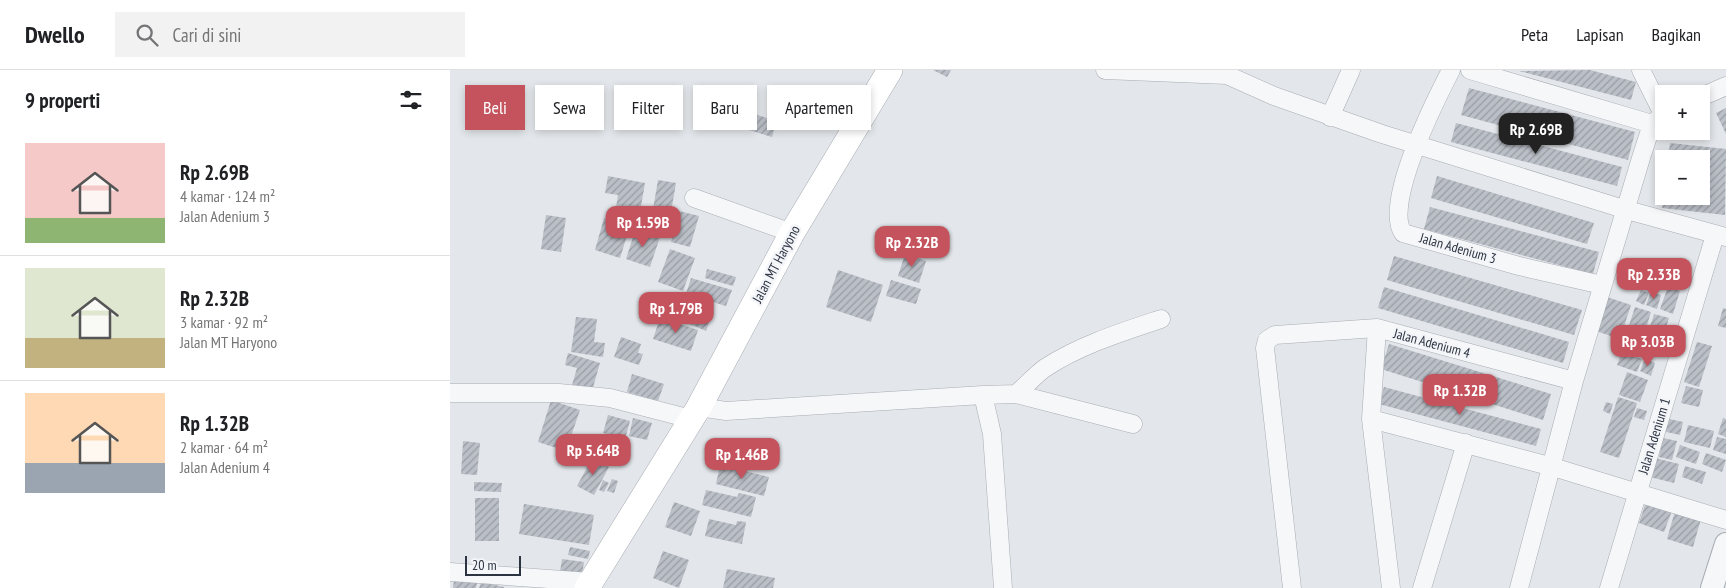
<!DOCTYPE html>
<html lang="id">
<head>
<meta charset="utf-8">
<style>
	body { margin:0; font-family:"PT Sans Narrow",sans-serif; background:#f2f2f2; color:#202124; height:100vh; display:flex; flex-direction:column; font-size:19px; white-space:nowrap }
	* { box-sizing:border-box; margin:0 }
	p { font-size:16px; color:#757577 }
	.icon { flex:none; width:28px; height:28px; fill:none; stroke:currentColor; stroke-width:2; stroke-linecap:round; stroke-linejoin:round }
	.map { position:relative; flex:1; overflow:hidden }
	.panel { display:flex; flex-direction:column; background:#fff; width:450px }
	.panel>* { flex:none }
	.guide { position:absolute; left:15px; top:15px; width:475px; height:45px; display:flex; gap:10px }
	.fabs { position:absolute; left:1205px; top:15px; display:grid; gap:10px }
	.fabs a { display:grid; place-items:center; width:55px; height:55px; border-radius:0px; background:#fff; box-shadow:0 2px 8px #0003; font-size:25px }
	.scale { position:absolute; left:15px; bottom:12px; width:56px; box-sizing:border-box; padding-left:5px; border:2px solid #2c3341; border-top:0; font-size:14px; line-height:18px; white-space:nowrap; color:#2c3341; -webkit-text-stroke:4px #f3f5f8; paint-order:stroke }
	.price { position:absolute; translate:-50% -42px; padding:0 11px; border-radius:10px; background:#c4535d; color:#fff; font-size:16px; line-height:32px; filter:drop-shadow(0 1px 2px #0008) }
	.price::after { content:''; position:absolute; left:50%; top:30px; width:15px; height:11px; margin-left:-8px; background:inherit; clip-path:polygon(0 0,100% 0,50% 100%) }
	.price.active { background:#222; color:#fff }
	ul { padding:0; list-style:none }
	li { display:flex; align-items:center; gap:15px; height:125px; padding:0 25px }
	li+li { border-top:1px solid #e0e0e0 }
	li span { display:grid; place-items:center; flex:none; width:140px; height:100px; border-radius:0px; color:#555 }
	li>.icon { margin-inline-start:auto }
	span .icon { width:60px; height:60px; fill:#fffc; stroke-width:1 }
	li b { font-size:21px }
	h2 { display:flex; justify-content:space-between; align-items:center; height:60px; padding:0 25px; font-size:21px }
	.tag { padding:0 18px; border-radius:0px; background:#fff; box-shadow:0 2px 8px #0003; font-size:18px; line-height:45px }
	.tag.active { background:#c4535d; color:#fff }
	header { display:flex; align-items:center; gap:30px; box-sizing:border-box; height:70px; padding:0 25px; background:#fff; border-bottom:1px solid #e0e0e0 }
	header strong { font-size:24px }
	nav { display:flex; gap:28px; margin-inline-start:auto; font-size:18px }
	.search { width:350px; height:45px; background:#f2f2f2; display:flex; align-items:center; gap:12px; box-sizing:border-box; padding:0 18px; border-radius:0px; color:#757577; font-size:19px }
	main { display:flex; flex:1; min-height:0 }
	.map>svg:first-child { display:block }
	.building { fill:url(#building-hatch) }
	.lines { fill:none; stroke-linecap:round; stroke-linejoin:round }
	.minor-casing { stroke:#a8adb4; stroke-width:19 }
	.tertiary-casing { stroke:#a8adb4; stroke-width:24 }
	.secondary-casing { stroke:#a8adb4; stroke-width:26 }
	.minor { stroke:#f6f7f9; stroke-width:18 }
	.tertiary { stroke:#f6f7f9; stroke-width:22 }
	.secondary { stroke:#fff; stroke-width:25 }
	.labels { text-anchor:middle; stroke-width:5; stroke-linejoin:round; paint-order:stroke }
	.street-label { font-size:14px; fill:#2c3341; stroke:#f3f5f8 }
</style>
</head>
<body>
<header>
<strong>Dwello</strong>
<div class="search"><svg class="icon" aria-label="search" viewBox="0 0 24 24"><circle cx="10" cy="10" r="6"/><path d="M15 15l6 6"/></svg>Cari di sini</div>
<nav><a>Peta</a><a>Lapisan</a><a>Bagikan</a></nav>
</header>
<main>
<section class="panel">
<h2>9 properti<svg class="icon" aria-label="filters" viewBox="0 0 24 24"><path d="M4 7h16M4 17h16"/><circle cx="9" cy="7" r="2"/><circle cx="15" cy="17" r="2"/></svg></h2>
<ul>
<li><span style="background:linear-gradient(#f6c9c9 75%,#8fb573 0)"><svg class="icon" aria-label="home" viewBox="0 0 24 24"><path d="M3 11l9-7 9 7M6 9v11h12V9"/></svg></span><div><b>Rp 2.69B</b><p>4 kamar · 124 m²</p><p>Jalan Adenium 3</p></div></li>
<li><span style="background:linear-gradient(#dfe7d0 70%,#c2b280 0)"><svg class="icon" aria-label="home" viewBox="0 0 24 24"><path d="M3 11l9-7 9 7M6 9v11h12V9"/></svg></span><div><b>Rp 2.32B</b><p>3 kamar · 92 m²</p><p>Jalan MT Haryono</p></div></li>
<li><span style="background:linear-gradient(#ffd9b3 70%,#9aa5b1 0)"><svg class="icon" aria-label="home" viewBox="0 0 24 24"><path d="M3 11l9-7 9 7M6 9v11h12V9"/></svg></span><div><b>Rp 1.32B</b><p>2 kamar · 64 m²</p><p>Jalan Adenium 4</p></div></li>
</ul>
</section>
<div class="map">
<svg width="1276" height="518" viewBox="0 0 1276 518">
	<defs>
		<pattern id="building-hatch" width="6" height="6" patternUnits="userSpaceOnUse" patternTransform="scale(1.25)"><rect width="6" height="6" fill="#bbbfc7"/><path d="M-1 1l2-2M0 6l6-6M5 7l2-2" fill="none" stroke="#989ca3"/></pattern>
	</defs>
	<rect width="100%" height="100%" fill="#e3e6ea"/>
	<path class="building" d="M483,0H501L497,7Z
		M1140,0L1186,12L1181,30L1069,1Z
		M1019,18L1185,62L1178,90L1011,45Z
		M1276,38V64L1266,43Z
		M304,44L327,51L322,67L299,60Z
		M1006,53L1172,97L1167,116L1001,72Z
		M1220,73L1276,79L1275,145L1212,138L1214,126H1251V89H1218Z
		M158,106L195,113L189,148L165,144L168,125L155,123Z
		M987,106L1144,153L1137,174L981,128Z
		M208,110L226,113L219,154L201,151Z
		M980,137L1149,182L1143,204L974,159Z
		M229,141L249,146L240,177L221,172Z
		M96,145L116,148L111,182L91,179Z
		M154,148L180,156L170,188L145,180Z
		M186,158L210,167L200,197L176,189Z
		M452,163L479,171L474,186L447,179Z
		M220,179L245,188L233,221L208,212Z
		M455,184L476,191L469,213L448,206Z
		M944,186L1132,240L1124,265L937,210Z
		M257,199L286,207L283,216L255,208Z
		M388,200L433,215L421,252L376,237Z
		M241,208L282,220L276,236L236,224Z
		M441,210L471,219L466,234L436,226Z
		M934,217L1119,272L1113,293L928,238Z
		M1218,217L1230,221L1223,244L1210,239Z
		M1191,220L1199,223L1194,235L1186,231Z
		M1201,222L1211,225L1207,239L1196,235Z
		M1157,227L1181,235L1170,269L1146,261Z
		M231,235L261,247L256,261L226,248Z
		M1185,237L1201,242L1189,282L1172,277Z
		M1273,238L1276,239V258L1268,256Z
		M1204,244L1219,248L1212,271L1197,267Z
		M126,247L147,249L144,272L155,273L153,287L121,282Z
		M210,248L248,260L241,281L203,269Z
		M171,267L191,274L188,283L193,284L189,295L164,287Z
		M1195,271L1208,275L1205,286L1192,282Z
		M1247,272L1262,276L1249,317L1234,312Z
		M939,274L1101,324L1093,350L931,299Z
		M1172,282L1192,289L1187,302L1167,295Z
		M118,283L150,293L142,321L122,315L127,298L115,295Z
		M1195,289L1205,293L1201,306L1190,301Z
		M1177,302L1198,310L1190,332L1169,325Z
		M182,304L214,314L208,331L177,322Z
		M1236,316L1253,320L1249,337L1231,333Z
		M934,317L1091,359L1086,376L929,334Z
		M1168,327L1187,333L1169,388L1150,382Z
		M101,330L130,340L116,381L88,372Z
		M1156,332L1163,334L1160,344L1153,341Z
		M1187,338L1197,341L1194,350L1184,347Z
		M158,345L180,351L175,369L153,363Z
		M183,348L202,353L197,370L179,366Z
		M1215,348L1233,352L1230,365L1212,361Z
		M1273,348L1276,349V367L1268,364Z
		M1238,355L1264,361L1260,378L1234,372Z
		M1267,367L1276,369V384L1263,380Z
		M1213,368L1227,371L1222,390L1209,387Z
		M13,371L30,373L27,405L11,404Z
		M1230,375L1250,382L1246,394L1226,387Z
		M1256,383L1276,390L1272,402L1252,394Z
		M1201,387L1229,394L1224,413L1196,406Z
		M142,388L159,397L144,425L127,416Z
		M270,395L319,407L314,426L266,414Z
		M1235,396L1256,402L1252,414L1232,407Z
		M162,409L168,411L164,423L157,421Z
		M153,410L159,413L154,422L149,420Z
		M24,412L52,413L51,422L24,421Z
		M256,420L287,427L289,423L306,427L301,447L252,435Z
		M25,428H49V471H25Z
		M224,432L250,441L241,466L215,457Z
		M1196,432L1222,441L1214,462L1189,453Z
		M74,434L144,445L139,475L69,464Z
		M1225,441L1251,449L1243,477L1217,469Z
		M259,449L286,455L287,451L296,452L292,474L255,466Z
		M120,477L140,481L138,489L118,485Z
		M213,481L239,490L229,518L203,508Z
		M112,489L134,492L132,505L110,502Z
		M277,499L325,508L323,518H273Z
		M4,509L27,513L26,518H3Z
		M31,512L54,517V518H29Z"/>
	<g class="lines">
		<g class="minor-casing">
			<path id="minor" d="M655,0L777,5L824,26L932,64L1177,140L1276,167
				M1001,0C986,29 933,134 953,163L1069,196L1152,215
				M1020,0L1202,54
				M1191,0L1213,44
				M1251,27L1276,16
				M880,47L901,0
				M244,128L342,163
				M927,258L921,349L941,518
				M0,323H109L160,328L241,349
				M566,324L683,354
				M533,325L566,324C576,316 585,305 595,298C630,275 672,262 711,249
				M249,337L276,341L533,325L542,364L553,518
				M921,349L1103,397L1276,450
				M0,502L141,512
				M842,518L815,278L817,270L825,265L927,258L1124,311
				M972,518L1016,373
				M1069,518L1124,311L1191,88L1202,54L1214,44
				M1159,518L1265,165"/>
		</g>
		<g class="tertiary-casing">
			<path id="tertiary" d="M1262,518L1276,474"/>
		</g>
		<g class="secondary-casing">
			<path id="secondary" d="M137,518L249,337L342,163L440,0"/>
		</g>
		<use href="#minor" class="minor"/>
		<use href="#tertiary" class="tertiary"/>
		<use href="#secondary" class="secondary"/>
	</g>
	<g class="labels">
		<g class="street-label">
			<text transform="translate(1008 178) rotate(16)" y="5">Jalan Adenium 3</text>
			<text transform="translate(326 194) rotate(-62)" y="5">Jalan MT Haryono</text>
			<text transform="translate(982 273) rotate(15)" y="5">Jalan Adenium 4</text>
			<text transform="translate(1204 366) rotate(-73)" y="5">Jalan Adenium 1</text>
		</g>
	</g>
</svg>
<div class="fabs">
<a>+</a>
<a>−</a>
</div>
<div class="scale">20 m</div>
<b class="price active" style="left:1086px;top:85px">Rp 2.69B</b>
<b class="price" style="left:193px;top:178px">Rp 1.59B</b>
<b class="price" style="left:462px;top:198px">Rp 2.32B</b>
<b class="price" style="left:1204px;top:230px">Rp 2.33B</b>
<b class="price" style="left:226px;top:264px">Rp 1.79B</b>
<b class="price" style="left:1198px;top:297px">Rp 3.03B</b>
<b class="price" style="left:1010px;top:346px">Rp 1.32B</b>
<b class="price" style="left:143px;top:406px">Rp 5.64B</b>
<b class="price" style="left:292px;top:410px">Rp 1.46B</b>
<div class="guide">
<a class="tag active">Beli</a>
<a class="tag">Sewa</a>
<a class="tag">Filter</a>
<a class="tag">Baru</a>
<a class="tag">Apartemen</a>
</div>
</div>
</main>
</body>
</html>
